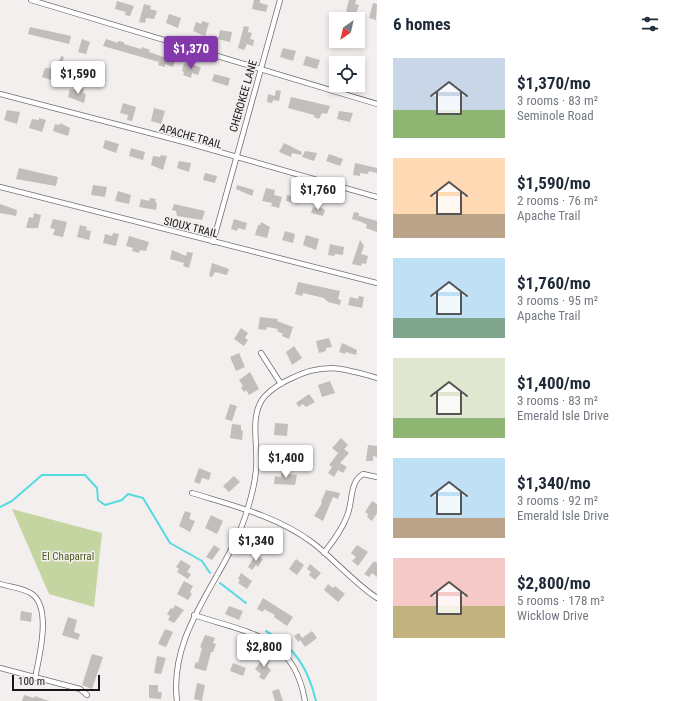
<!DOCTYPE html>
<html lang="en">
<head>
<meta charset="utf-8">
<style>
	body { margin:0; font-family:"Roboto Condensed",sans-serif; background:#f2f2f3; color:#1f2937; height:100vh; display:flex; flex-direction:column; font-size:15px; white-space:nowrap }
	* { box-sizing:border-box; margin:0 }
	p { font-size:13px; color:#747a83 }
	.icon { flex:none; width:22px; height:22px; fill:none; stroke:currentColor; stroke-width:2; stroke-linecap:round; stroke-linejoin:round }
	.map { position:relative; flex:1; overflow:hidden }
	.panel { display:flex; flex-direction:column; background:#fff; width:300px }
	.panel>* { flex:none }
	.needle { width:26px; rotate:214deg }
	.buttons { position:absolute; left:329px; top:12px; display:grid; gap:8px }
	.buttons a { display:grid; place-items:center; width:36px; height:36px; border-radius:0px; background:#fff; box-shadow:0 2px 6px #0003; font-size:20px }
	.scale { position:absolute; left:12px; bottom:10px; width:88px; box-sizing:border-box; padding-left:4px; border:2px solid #181616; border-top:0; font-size:11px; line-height:14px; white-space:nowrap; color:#181616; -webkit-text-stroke:3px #f3efee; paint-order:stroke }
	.price { position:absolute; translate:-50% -34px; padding:0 9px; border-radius:4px; background:#fff; color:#222; font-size:13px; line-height:26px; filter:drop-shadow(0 1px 2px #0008) }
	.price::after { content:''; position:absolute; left:50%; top:24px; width:12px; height:9px; margin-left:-6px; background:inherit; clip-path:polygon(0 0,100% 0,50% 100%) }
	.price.current { background:#8339ab; color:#fff }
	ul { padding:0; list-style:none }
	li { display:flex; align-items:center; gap:12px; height:100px; padding:0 16px }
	li span { display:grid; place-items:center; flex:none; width:112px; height:80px; border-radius:0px; color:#555 }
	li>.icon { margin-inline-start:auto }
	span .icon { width:48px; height:48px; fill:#fffc; stroke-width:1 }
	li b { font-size:17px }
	h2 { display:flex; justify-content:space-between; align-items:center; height:48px; padding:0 16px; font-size:17px }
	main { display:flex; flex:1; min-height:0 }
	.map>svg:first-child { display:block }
	.green { fill:#c5d5a2 }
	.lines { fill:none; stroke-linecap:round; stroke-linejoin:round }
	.stream { stroke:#54dbe1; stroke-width:2 }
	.building { fill:#c2bebc }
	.street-casing { stroke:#706c6b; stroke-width:6 }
	.street { stroke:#fff; stroke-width:4.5 }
	.labels { text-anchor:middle; stroke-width:3; stroke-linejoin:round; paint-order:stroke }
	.street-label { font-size:11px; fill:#181616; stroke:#f3efee }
	.park-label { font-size:11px; fill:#4d5c1f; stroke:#f3efee }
</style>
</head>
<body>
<main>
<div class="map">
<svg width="377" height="701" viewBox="0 0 377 701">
	<rect width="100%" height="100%" fill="#f3efee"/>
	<path class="green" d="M12,509L102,533L94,607L49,594Z"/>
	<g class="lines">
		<path class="stream" d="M0,507L12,501L42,475H85L97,488L98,500L105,505L122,500L128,494L143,498L170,543L202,561L210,573
			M220,583L246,603
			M266,631C295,647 308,668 316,701"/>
	</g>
	<path class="building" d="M254,0H260V3L268,5L266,12L252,9Z
		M349,0H356L355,4L359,5L355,17L346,11Z
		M117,1L134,6L130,16L125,15L126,12L115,9Z
		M373,3L377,4L376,20L369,18Z
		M144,4L151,6L150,9L157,11L154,19L146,18L145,23L139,22Z
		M169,14L181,18L178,28L166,23Z
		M202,21L209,23L205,36L193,31L196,22L201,24Z
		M244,26L249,27L248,32L252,33L250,39L254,40L253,46L247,44L244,50L238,48Z
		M30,27L71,36L69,44L28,34Z
		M220,30L232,32L230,42L218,39Z
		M82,39L90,42L86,54L78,52Z
		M106,39L118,43V41L124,42V44L141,49L142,47L150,50L149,52L175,61L173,67L165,64V67L158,65L159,62L103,46Z
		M283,48L296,51L293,61L280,57Z
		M61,56L64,57L63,61L65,62L64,67L61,66L57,82L42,77L45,68L56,69Z
		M306,56L320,60L317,69L303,65Z
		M184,63L201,67L198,75L192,73L191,78L183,75L184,72L182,71Z
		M214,74L230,78L228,86L212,81Z
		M79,88L84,89L83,93L86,94L84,103L68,97L70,89L78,91Z
		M276,90L281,91L279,101L273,100L272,103L267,102L268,94L275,96Z
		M291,97L330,106L327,114L322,113L319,119L314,117V115L288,108Z
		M123,103L136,107L132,121L127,120L128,115L120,113Z
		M154,108L165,111L161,124L151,121Z
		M7,110L20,112L17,124L4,120Z
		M339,111L353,113L350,122L337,119Z
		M39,118L46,120L42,132L29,128L32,119L39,120Z
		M60,123L70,128L68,136L53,131L55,124L60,125Z
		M105,140L119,144L116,153L103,148Z
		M284,143L302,152L301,155L292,153L291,157L279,152Z
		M131,148L145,152L143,160L129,156Z
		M305,151L317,153L314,161L302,157Z
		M329,154L343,159L340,166L326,161Z
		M161,155L167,156L163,170L151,165L153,156L160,157Z
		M179,161L191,163L189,172L177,168Z
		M355,163L377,168V173L369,171L368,174L360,173V176L353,175Z
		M19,168L58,177L56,186L16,179Z
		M205,173L217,176L215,183L203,180Z
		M93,185L107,187L105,197L91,195Z
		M237,185L254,190L252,196L236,189Z
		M266,188L275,190L274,195L282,197L279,208L271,206L272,203L262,201Z
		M118,191L131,195L129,204L115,201Z
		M292,192L298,194V196L301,197L299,204L286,201L287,195L291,196Z
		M150,198L156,199L155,202L157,203L156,210L139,207L141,199L149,201Z
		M0,204L17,210L16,216L0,213Z
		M174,204L205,211L202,220L177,216L176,211L172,210Z
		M318,206L325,210L323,216L311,213L313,207L317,208Z
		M354,212L359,213V216L377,221V232L366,228L367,225L362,222L352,219Z
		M34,213L41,215L38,228H26L29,217L33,218Z
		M53,219L67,222L63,237L53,235L55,229L50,228Z
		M234,219L247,223L245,230L238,228L237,231L231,229Z
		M261,222L270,227L267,238L255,235L258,225H260Z
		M80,225L87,227L86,230L91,231L89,240L77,237Z
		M285,231L295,234L293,243L282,240Z
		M113,233L119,234L116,246L103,243L105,234L112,236Z
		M306,235L319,239L316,250L303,245Z
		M129,236L149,242L146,251L140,250L139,253L132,251L133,248L126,246Z
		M360,240L364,246L361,254L368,256L366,264L362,263L361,266L352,264Z
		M330,244L344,247L343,255L335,254L334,256L328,255Z
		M172,250L186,256L187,252L193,253L189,268L183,266L184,263L170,259Z
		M212,263L229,269L227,275L215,272L212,277L209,276Z
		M298,282L340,291L338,299L341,300L340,305L328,302L324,298L303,293L302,296L295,294Z
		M359,296L364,297L362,308L348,305L350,297L358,299Z
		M260,317L278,319L277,321L293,327L289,339L282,336L283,334L277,331L278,329L267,327L266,330L258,329Z
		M241,328L248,333L245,338L248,340L244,346L234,339Z
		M329,338L332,347L326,348V351L319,353L316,341Z
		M342,343L357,350L356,355L346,352L345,354L339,352Z
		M294,346L302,358L292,365L286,352Z
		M239,353L245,367L236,371L230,357Z
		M250,372L259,389L249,395L246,390L244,392L241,388L243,386L239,380Z
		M330,381L335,393L322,397L318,385Z
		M309,394L315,402L306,407L303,404L299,407L296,403Z
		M230,404L237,406L232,421L225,419Z
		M275,423L288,424L287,436L274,435Z
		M232,424L241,425V430L243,431L242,440L230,438Z
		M341,438L348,445L344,449L349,453L340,463L347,467L343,473L338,470L334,477L328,473L332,467L329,465L338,453L332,448Z
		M284,445L293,447L291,463L282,462Z
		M368,445L377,446V457L373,456V461H366Z
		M199,468L211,473L209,480L202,478L200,484L194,482Z
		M281,473L297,475L295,485L274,484L275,476L281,477Z
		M234,476L240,482L229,492L223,486Z
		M326,490L340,493L338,499L333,497L323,521L314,516L322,503L321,502Z
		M372,501L377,504V513L372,521L367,517L368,514L365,512Z
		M185,511L191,513L189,519L195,521L190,532L179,526Z
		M211,515L223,521L217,534L205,528Z
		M265,533L279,541L275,548L273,547L271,550L260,544Z
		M214,545L220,549L212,560L206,557Z
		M357,545L368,552L358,566L352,561L356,557L351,553Z
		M256,554L263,559L258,567L256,565L252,570L248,567Z
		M296,559L304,565L297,575L289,569Z
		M181,560L191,566L187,572L191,574L188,579L177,572L179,569L176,567Z
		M374,561L377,563V577L372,573L369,577L364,574Z
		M310,564L321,573L315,580L309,575L311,572L307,569Z
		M241,573L252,581L247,589L238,583L240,580L238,579Z
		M184,581L193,586L190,592L192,594L188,600L177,594Z
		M328,584L333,588L335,586L345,594L338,602L324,590Z
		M263,598L293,617L287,626L274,617L275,615L264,609L263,612L257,609Z
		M175,605L184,610L174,623L168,620L170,616L167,614L171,608L173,609Z
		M229,606L243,611L239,620L225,614Z
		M21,611L32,613L31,622L20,620Z
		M68,617L77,620L74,632L80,634L78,640L62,635Z
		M165,629L173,632L166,647L158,644Z
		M312,631L317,638L305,647L300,640L298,642L294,636L299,633L302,638Z
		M205,635L215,638L213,643L216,644L213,652H211L206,671L194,668L196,662L198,663L202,648L200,647Z
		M92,654L103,657L92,689L82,685Z
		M157,656L166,658L161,674L154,673Z
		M264,657L270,661L267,666L271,670L264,680L259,677L261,674L255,669Z
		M233,663L246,668L243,676L230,671Z
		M197,683L205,685L202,701L194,699Z
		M149,685H158V692H162L161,699L149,698Z
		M279,689L283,701H275L272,691Z
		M24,695L34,698L35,696L49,701H22Z"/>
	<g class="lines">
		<g class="street-casing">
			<path id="street" d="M31,0L377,104
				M0,94L188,143L377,197
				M0,187L377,283
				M213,242L280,0
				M261,353L281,384
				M192,493C234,506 277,516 313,543C335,560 353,582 377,598
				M324,553C333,541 342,530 347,516C353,503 349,482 363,474L377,477
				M0,584C10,587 24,588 32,594C52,608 39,658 35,678
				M194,615C248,633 294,635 305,701
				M0,668L80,689L87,695
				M177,701C168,628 228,576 247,511C251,498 255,483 256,470C259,446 248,415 265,396C272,389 281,383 290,379C323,362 343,368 377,378"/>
		</g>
		<use href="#street" class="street"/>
	</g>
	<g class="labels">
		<g class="street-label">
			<text transform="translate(243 96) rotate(-74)" y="4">CHEROKEE LANE</text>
			<text transform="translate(191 136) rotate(16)" y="4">APACHE TRAIL</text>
			<text transform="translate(191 227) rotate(14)" y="4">SIOUX TRAIL</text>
		</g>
		<g class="park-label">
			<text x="68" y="560">El Chaparral</text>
		</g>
	</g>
</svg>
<div class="buttons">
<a><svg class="needle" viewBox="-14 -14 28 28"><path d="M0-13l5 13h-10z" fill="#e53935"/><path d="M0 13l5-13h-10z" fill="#747a83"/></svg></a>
<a><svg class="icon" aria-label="locate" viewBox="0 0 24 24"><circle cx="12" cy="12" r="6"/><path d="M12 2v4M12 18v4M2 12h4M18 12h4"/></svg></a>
</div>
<div class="scale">100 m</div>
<b class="price current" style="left:191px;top:70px">$1,370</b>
<b class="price" style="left:78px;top:95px">$1,590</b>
<b class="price" style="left:318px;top:211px">$1,760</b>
<b class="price" style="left:286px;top:479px">$1,400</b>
<b class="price" style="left:256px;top:562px">$1,340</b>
<b class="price" style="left:264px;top:668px">$2,800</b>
</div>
<section class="panel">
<h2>6 homes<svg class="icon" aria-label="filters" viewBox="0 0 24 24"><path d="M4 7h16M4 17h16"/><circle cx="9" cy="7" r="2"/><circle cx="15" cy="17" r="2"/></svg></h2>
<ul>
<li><span style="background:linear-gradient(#c9d6e8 65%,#8fb573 0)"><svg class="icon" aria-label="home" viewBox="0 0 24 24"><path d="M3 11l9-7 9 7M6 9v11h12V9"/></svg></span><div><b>$1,370/mo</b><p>3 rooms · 83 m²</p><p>Seminole Road</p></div></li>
<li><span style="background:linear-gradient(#ffd9b3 70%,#b9a48a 0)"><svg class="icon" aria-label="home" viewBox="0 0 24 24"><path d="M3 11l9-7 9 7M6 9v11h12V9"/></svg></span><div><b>$1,590/mo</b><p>2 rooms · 76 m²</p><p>Apache Trail</p></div></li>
<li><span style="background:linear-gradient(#bfe0f5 75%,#7fa58c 0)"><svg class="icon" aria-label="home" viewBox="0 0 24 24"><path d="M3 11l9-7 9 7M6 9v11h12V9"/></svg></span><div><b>$1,760/mo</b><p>3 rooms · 95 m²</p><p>Apache Trail</p></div></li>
<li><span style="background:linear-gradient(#dfe7d0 75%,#8fb573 0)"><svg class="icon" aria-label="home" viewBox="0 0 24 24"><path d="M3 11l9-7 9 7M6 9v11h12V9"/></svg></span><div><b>$1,400/mo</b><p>3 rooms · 83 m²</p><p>Emerald Isle Drive</p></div></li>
<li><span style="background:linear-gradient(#bfe0f5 75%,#b9a48a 0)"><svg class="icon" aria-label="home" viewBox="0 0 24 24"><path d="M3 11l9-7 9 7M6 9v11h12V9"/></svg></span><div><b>$1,340/mo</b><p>3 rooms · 92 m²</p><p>Emerald Isle Drive</p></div></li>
<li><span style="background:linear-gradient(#f6c9c9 60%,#c2b280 0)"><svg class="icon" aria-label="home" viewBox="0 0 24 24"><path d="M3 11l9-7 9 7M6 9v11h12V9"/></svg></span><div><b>$2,800/mo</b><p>5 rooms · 178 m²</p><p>Wicklow Drive</p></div></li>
</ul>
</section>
</main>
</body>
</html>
